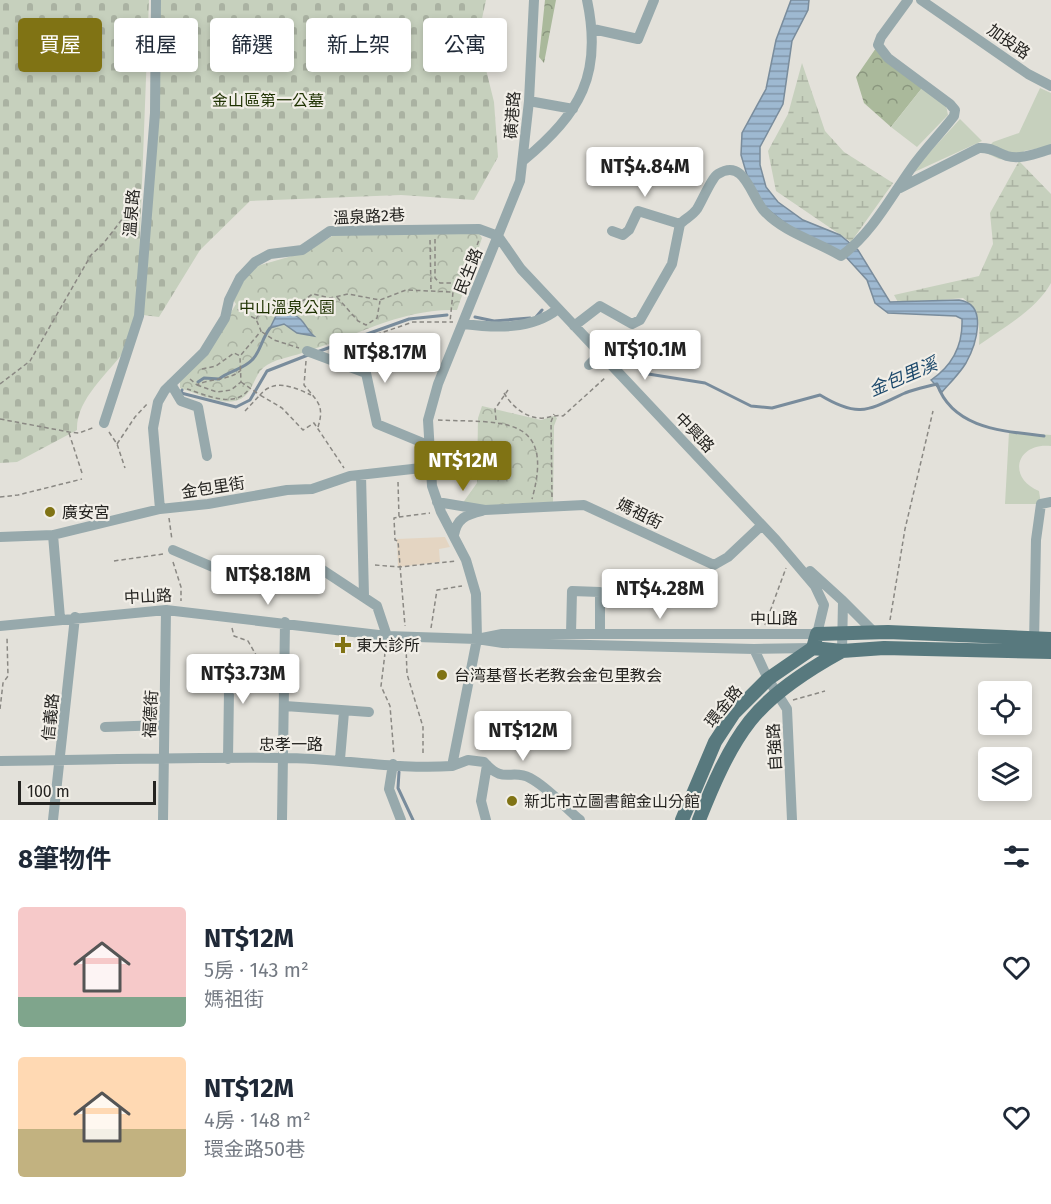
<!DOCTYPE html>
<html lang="zh-TW">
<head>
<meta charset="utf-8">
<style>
	body { margin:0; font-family:"Fira Sans","Noto Sans TC",sans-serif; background:#f2f2f3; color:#1f2937; height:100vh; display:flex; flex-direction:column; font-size:22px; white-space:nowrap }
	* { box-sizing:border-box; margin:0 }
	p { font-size:20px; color:#747a83 }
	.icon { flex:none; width:33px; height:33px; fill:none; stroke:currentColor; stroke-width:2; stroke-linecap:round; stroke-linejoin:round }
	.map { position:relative; height:820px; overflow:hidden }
	.drawer { display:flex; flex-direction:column; background:#fff; flex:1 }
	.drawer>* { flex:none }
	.guide { position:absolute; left:18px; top:18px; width:600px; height:54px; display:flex; gap:12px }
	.tools { position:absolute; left:978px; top:681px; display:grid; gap:12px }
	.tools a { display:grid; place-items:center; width:54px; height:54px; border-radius:6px; background:#fff; box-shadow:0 3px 9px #0003; font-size:30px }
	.scale { position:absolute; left:18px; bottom:15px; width:138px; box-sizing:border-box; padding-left:6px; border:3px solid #242320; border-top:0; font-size:16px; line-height:21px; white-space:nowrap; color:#242320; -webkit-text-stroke:4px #f1eee7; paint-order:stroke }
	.price { position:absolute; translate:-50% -51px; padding:0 14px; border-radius:6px; background:#fff; color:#222; font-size:20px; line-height:39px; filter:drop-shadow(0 2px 3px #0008) }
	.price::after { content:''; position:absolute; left:50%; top:36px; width:18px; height:14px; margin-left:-9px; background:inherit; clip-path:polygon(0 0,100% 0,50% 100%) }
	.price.active { background:#807314; color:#fff }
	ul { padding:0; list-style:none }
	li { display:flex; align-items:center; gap:18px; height:150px; padding:0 18px }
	li span { display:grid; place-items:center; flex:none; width:168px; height:120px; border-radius:6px; color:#555 }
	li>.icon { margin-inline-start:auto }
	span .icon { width:72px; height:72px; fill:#fffc; stroke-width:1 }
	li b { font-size:26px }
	h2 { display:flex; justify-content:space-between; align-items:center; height:72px; padding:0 18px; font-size:26px }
	.pill { padding:0 21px; border-radius:6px; background:#fff; box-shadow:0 3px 9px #0003; font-size:21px; line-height:54px }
	.pill.active { background:#807314; color:#fff }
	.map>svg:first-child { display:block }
	.industrial { fill:#e4d5c2 }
	.forest { fill:url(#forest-crowns) }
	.wetland { fill:url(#wetland-marsh) }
	.cemetery { fill:url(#cemetery-stones) }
	.park { fill:url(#park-crowns) }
	.garden { fill:#c6d0bd }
	.water { fill:url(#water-rules); stroke:#798c9c; stroke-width:1.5 }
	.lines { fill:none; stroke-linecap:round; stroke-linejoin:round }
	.stream { stroke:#798c9c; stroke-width:3 }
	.path { stroke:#8a8883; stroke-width:1.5; stroke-dasharray:4.5 3; stroke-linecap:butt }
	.minor { stroke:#97a9ac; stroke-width:10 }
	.major { stroke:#58797e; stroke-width:14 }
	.poi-dot { fill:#807314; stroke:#f1eee7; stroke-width:2 }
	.labels { text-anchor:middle; stroke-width:4.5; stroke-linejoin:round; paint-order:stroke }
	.street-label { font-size:16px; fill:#242320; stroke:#f1eee7 }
	.park-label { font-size:16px; fill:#1f3202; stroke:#f1eee7 }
	.poi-label { font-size:16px; fill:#242320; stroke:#f1eee7; text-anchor:start }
	.water-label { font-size:18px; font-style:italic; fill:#1e4a6c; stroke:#f1eee7 }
</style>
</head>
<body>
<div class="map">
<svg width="1051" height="820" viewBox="0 0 1051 820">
	<defs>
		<pattern id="forest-crowns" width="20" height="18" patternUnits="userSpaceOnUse" patternTransform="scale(1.5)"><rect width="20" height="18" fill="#aab99b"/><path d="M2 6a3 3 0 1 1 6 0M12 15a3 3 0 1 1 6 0" fill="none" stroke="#8a967e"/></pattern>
		<pattern id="wetland-marsh" width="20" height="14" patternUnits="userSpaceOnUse" patternTransform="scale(1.5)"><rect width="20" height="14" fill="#c6d0bd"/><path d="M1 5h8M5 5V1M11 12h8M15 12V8" fill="none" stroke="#aab2a2"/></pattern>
		<pattern id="cemetery-stones" width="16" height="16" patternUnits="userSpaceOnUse" patternTransform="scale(1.5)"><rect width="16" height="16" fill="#c6d0bd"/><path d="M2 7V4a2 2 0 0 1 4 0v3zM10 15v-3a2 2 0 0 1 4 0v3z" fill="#aab2a2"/></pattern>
		<pattern id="park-crowns" width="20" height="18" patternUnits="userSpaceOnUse" patternTransform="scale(1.5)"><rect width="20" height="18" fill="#c6d0bd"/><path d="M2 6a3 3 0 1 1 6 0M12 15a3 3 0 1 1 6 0" fill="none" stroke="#aab2a2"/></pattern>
		<pattern id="water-rules" width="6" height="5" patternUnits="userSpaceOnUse" patternTransform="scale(1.5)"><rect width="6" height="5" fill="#9eb9d1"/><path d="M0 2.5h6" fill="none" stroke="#8196a9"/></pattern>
	</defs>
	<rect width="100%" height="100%" fill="#e3e1da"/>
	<path class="industrial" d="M445,537L450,547L439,549L440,562L398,567L397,539Z"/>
	<path class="forest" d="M545,0H556L544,63L539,57Z
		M876,48L922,88L891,127L864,103L856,77Z"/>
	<path class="wetland" d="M802,63L825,131L844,152L893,183L851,242L776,191L768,151L788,114Z
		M1019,161L1051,194V283C1037,309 1003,328 979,345C980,325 980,311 963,298L899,304L894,295L979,276L993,244L990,213Z"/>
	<path class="cemetery" d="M0,0H149L137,314C133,325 132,341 125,350C108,374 76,399 77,430L17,462L0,463Z
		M159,0H486L478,37L494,102L498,157L474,200L401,195L250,201L200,250L159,317L143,315Z"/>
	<path class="park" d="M479,233L482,238L457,310C401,308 354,337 302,353C291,357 273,359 263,368C253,377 253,395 238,400C222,406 196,393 180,388V379L212,344L236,304L233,300L242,282L257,266L306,252L334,235Z
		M482,406L541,420L554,416L557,418L554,426L553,502L475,506L462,504L477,483L478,418Z"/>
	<path class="garden" d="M922,88L946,105L948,115L917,147L891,127Z
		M1040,88L1051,93V146L1024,151L1019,161L999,159L984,152L993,142L1019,133Z
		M960,119L982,141L910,174Z
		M1009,432L1051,435V446C1017,442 1006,477 1039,491L1041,504H1005Z"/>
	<path class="water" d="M791,0H809L808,10L792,41L783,104L760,147V165L766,187L778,202L803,220L840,235L858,250L890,302L959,300C989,304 976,345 966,363C960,373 950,383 942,392L931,380C953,365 963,345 962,319L956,316L888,313L875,303L867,280L846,257L794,230L766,208L749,182L741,155L742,133L766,89L776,40Z
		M292,314C304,318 305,328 314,336L297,333L284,324L270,328L276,316Z"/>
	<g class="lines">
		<path class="stream" d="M475,317L494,321L530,318
			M536,317L542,310
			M317,352L409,319L447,315
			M642,373L705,383L751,406L772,408L820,395C858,418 867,411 905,393C915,389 926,387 937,384C953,429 1003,431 1044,436
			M198,382L204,378L219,379C230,370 243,370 253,359C261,350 262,338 270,328
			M182,390L181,393L236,407L250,400L267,371L308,355
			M399,772L398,788L413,820"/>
		<path class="path" d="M435,239V278L440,283H467
			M430,240L431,289
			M454,291L463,283L479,240
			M337,297L358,321L366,325L377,318L380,301
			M256,319C272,293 278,308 300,302C304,301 309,296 313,294L330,298L348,294L380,300L406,290L453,292L450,322
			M262,332L274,340L299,348
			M334,349L413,322H453
			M306,361L304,385C317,401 325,405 318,427
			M202,369L216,366L234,353L240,356L261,331L256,319L237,309
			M190,379L197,385C209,378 230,381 241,370
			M241,382L260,395C274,378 294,387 311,395
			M0,384L30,361L91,255L103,244L137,200
			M197,385L217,392L231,390L241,382L240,357
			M187,389C206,395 235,409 249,389
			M504,393C511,405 524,417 539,418C548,419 554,414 563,416L606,377
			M245,411L260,395L282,408L303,430L314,423L344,468
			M0,419L69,432L79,433L95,427
			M438,420C499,423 556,413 532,499
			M496,420L495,409L508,390
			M109,432L117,444L125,468
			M69,433L82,473
			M117,444L135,417L148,403
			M398,482L399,517L394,518L395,540L398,541L405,626
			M0,497L18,495L82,479
			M552,497L551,422L554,414
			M399,517L430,513
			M169,518L172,540
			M114,561L163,554
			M173,562L181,587V601
			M375,565L399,567L456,561
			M890,620L905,529L933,411
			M765,625L786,568
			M232,628L234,636L248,641L256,655
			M431,628L437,590L462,586
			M386,645L381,686L390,706L394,755
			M406,646L407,674L423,727V755
			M793,700L825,691
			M0,709L3,683L8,676L7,637"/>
		<path class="minor" d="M921,0L1028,74L1051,86
			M593,29L638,39L654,0
			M529,101L573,109
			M524,160C580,113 603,75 587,0
			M900,188L979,148C990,147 996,152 1007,156C1021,160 1037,153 1051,149
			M612,231L623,235L629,230L638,211L680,224
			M463,324C496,328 531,330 558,309
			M574,326L600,306L632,324L640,320L672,264L680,224C685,219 693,215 697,209C702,201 712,177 718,174C745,157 751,198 765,212C785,233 816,241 841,256C871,234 889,200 910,170C923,151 940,134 954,116L955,110L950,104L888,58L878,45L881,37L908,0
			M307,351L366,373L377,424L428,445
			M589,365L600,354
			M171,384L181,401L198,407L207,456
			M104,423L139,316L155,113L156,0
			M361,475L364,596
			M437,502L485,510L584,505L714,565L728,557L762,525
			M160,509L153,428L158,402L165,390L204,352L225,318L229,300L240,278L255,262L270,254L302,250L330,231L479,229L498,236L521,269L776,540L815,586L824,605L817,634H502L477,639
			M53,535L60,618
			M454,535C457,518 466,515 482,511
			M0,537L53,535L160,509L208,504L287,490L312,489L350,476L430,467
			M173,550L215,568L318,567L377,606L387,636
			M810,571L843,601L842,651
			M843,601L875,633
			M0,626L166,610L387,636L477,639L503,643L754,649L813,648
			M571,634L572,591L600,592V634
			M1034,643L1036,540L1041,504L1051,502
			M754,649L768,679L787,709L792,820
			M285,706L369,712
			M105,727L164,725
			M228,759L229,691L256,665L286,675
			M340,759L344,712
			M0,761C94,760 189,757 283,758C340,758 396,770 452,766L477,639L476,594L466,560L441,512L432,486L428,420L438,384L520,181L529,101L534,0
			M393,764L389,789L401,820
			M452,766L468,760L484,762C504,785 511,768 530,778C549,788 564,807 580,820
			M53,820L75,617
			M163,820L166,610
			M282,820L285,622
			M486,820L481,801L487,765"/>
		<path class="major" d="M813,648L842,651L884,648L1051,652
			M682,820L715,742L734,713L768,679L813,648L817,634L888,632L1051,639
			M699,820C712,787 728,749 750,721C772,693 811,668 842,651"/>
	</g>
	<g class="poi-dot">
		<circle cx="50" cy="512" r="6"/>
		<path d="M340 636h6v6h6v6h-6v6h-6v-6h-6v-6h6z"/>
		<circle cx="442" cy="675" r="6"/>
		<circle cx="512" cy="801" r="6"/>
	</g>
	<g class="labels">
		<g class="street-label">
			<text transform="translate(1009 41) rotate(35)" y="6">加投路</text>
			<text transform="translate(512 115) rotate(-86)" y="6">磺港路</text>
			<text transform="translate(131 213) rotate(-85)" y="6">溫泉路</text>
			<text transform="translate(369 216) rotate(-3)" y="6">溫泉路2巷</text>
			<text transform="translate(468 271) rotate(-68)" y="6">民生路</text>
			<text transform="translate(695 432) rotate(46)" y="6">中興路</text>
			<text transform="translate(213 487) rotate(-9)" y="6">金包里街</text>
			<text transform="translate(640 513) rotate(26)" y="6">媽祖街</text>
			<text transform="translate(148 596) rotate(-3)" y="6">中山路</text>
			<text x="774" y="624">中山路</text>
			<text transform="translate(723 706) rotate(-51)" y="6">環金路</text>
			<text transform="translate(150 714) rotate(-87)" y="6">福德街</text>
			<text transform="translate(50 717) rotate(-84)" y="6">信義路</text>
			<text x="291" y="750">忠孝一路</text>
			<text transform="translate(774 747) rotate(-93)" y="6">自強路</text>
		</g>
		<g class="park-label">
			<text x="268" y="106">金山區第一公墓</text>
			<text x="287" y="313">中山溫泉公園</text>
		</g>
		<g class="poi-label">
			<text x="62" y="518">廣安宮</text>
			<text x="356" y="651">東大診所</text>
			<text x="454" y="681">台湾基督长老教会金包里教会</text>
			<text x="524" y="807">新北市立圖書館金山分館</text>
		</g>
		<g class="water-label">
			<text transform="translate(903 377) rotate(-23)" y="6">金包里溪</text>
		</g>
	</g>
</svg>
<div class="tools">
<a><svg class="icon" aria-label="locate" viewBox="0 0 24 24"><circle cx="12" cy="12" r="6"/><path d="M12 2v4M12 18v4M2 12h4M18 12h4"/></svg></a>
<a><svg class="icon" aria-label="layers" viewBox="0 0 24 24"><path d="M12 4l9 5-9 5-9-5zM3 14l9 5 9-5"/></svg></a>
</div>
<div class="scale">100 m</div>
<b class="price" style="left:645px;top:198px">NT$4.84M</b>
<b class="price" style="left:645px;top:381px">NT$10.1M</b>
<b class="price" style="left:385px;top:384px">NT$8.17M</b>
<b class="price active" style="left:463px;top:492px">NT$12M</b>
<b class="price" style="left:268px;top:606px">NT$8.18M</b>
<b class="price" style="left:660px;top:620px">NT$4.28M</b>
<b class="price" style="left:243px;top:705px">NT$3.73M</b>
<b class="price" style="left:523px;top:762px">NT$12M</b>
<div class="guide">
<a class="pill active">買屋</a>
<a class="pill">租屋</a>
<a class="pill">篩選</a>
<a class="pill">新上架</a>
<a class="pill">公寓</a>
</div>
</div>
<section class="drawer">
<h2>8筆物件<svg class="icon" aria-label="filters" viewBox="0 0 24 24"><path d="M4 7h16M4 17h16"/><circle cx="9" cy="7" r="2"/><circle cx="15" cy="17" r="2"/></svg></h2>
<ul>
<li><span style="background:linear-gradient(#f6c9c9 75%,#7fa58c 0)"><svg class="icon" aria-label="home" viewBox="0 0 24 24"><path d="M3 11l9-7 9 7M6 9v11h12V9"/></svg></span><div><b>NT$12M</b><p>5房 · 143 m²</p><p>媽祖街</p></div><svg class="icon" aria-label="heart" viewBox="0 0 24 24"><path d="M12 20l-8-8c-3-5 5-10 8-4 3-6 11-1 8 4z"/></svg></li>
<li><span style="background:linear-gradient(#ffd9b3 60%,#c2b280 0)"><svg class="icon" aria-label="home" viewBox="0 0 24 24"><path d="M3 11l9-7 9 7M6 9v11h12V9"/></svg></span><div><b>NT$12M</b><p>4房 · 148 m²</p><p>環金路50巷</p></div><svg class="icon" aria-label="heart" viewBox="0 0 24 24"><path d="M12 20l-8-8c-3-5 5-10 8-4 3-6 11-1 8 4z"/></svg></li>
</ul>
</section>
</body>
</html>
